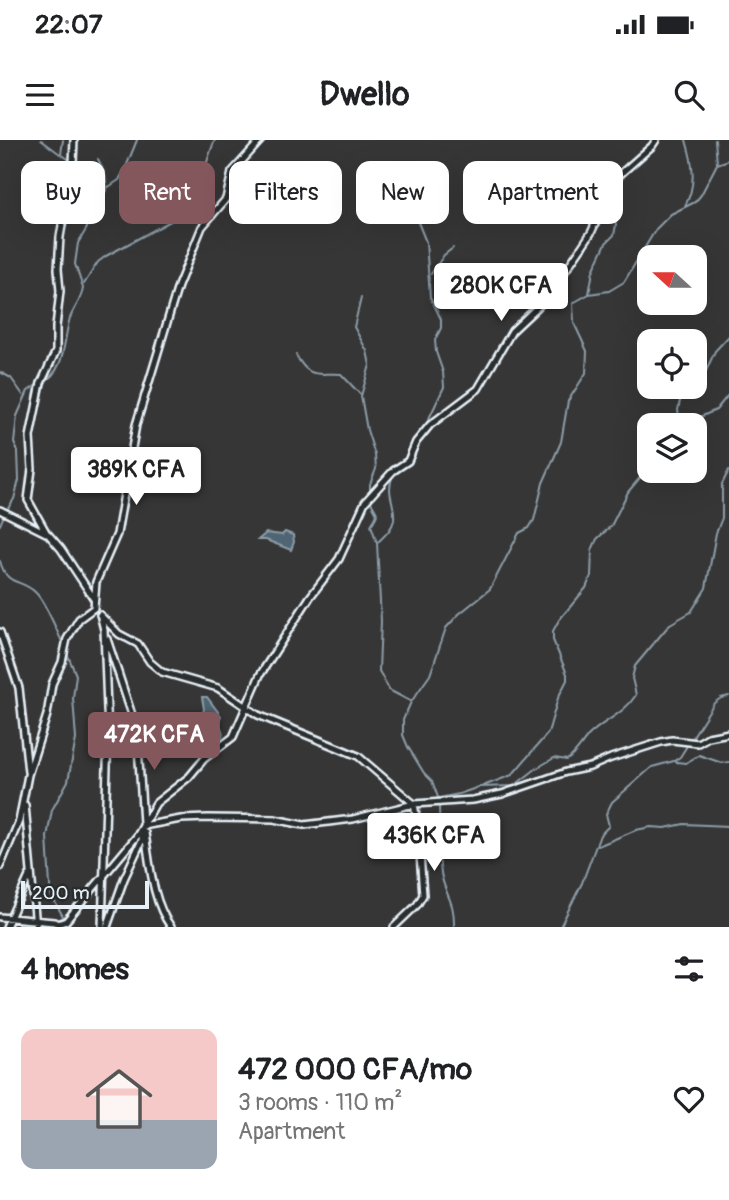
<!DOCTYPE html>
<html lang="en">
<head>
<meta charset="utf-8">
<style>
	body { margin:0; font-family:Pangolin,sans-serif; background:#f2f2f2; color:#202124; height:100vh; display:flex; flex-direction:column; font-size:26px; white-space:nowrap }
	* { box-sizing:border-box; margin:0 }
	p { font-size:23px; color:#757577 }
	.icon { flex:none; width:38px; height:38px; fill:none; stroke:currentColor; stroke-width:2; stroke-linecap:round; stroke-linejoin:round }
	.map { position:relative; height:787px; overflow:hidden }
	.sheet { display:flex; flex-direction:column; background:#fff; flex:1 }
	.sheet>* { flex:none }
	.hud { position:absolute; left:21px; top:21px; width:688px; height:63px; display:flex; gap:14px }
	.needle { width:46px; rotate:291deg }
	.fabs { position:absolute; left:637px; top:105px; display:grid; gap:14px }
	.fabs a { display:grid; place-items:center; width:70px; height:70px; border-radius:14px; background:#fff; box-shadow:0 7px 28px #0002; font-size:35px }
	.scale { position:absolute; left:21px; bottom:18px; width:128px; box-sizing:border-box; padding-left:7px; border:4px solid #e8f1f8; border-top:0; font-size:19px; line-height:24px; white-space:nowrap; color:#e8f1f8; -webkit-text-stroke:5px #2a2d2e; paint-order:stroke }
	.price { position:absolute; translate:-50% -60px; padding:0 16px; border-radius:7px; background:#fff; color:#222; font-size:23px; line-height:46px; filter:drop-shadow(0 2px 4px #0008) }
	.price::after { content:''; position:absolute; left:50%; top:42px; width:21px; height:16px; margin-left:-10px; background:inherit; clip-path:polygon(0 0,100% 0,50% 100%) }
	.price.on { background:#84575d; color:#fff }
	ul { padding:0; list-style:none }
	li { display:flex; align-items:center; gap:21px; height:175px; padding:0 21px }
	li+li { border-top:2px solid #e0e0e0 }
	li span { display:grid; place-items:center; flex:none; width:196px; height:140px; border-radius:14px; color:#555 }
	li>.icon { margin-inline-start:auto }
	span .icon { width:84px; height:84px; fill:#fffc; stroke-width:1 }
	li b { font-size:30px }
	h2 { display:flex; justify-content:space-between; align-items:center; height:84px; padding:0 21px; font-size:30px }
	.pill { padding:0 24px; border-radius:14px; background:#fff; box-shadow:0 7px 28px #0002; font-size:24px; line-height:63px }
	.pill.on { background:#84575d; color:#fff }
	.status { display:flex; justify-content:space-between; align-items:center; height:49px; padding:0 35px; background:#fff; direction:ltr }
	.status svg { height:19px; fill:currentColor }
	header { display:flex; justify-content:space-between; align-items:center; height:91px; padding:0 21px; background:#fff; font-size:32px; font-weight:800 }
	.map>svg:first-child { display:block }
	.water { fill:#4f6573; stroke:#8c9da8; stroke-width:2 }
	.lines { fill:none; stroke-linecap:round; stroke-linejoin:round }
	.stream { stroke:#8c9da8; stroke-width:2 }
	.street-casing { stroke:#e8f1f8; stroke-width:10 }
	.street { stroke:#2a2d2e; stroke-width:5 }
</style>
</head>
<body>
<div class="status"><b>22:07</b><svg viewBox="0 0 49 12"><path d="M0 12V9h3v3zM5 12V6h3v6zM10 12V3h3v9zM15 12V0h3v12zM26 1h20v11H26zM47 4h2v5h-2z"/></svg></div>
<header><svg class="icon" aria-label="menu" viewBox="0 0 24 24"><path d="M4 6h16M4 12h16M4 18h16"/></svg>Dwello<svg class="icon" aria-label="search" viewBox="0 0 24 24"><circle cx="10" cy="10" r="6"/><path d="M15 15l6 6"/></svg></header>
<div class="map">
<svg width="729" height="787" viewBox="0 0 729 787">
	<rect width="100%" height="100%" fill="#373636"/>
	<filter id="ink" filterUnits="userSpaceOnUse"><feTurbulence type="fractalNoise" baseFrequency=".0143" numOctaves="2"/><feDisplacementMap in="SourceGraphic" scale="14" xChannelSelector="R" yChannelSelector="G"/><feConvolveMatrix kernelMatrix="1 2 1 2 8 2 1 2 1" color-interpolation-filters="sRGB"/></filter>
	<g filter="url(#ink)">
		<path class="water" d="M285,392L293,395L294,402L291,410L266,400H258L266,393L282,395Z
			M202,557H207L221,576L218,583C224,591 224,595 219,603L196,600L193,593L195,588L199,587L204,569Z"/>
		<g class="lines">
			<path class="stream" d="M41,0L60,14
				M63,0L61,14L71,21
				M715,0L717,23
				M98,19L105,34L107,48
				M411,65L426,102L430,157L441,179V188L435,200L436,212L443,232L444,247L424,289
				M685,66C697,44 693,23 686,0
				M89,86L107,48L119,40L126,27L137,0
				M431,134L444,115L453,108
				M84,144L98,122L106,116L178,77C201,57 203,27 215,0
				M589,154L593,131L606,103L614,95L616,85L613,72L622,49
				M361,158L354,187L367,211L370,225L361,256L367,290L375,315L376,329L370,344V354
				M296,215C310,241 319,232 341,234L360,254
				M0,232L11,238L23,255
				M695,237L706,231L715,211L729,196
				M43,242C66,231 63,200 70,178C74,168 82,159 83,148L75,124L78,103L87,88L86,79L79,58L81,48L75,25
				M680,285L678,270L683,247
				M693,285L700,277L716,270L729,254
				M397,331L410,323L418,304
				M393,335C385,354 396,363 394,380C392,390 383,397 377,403L381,481L379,531L389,550L410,561
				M370,359C375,375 382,369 371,385L377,403
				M7,370L14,359L19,340L18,312L14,303L17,276L28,251L38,244
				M0,385L4,375
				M0,421C7,447 20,438 35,452C46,462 57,492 64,506
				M676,622L686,623L699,615L722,623L729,622
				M483,646L512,635L548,593L558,558L567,540V534L553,500V491L559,480L586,448L591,436L592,410L597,399L611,386L628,352L649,327
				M439,658L459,654L479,647L514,646L537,628L554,618L567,620C577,613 581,604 589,595C604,580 624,574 636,555L632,538L635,526L670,484L691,472L706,448L716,393L722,378V344L729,330
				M439,660L432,641L424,633L408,607L403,595V580L411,562L430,535L446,488L459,474L490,449L519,393L529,388L534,380L543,343L561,302L568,261L586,233L587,211L574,183L573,163L589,154L609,151L624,142L656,89L671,74L695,62L701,55L717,24L729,20
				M439,665C440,687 437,711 441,733C445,756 455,760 454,787
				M598,706L636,690L651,687L665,688L684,684L729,686
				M64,778L52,757L50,746L47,697L52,670L68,641L76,599L73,558L76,535L66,511
				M67,782L71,787
				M560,787L582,743L600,695L609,686L606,674L612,662L652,627L674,621L680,617L714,563L721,558L729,556"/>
			<g class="street-casing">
				<path id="street" d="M0,370L48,394L61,409L94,459
					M46,392L28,360L32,329L30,297L41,243L56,211V187L60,151L58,129L60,97L73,23L74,0
					M100,475L119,494L138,504L150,522L162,532L218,548L258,575L358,616L414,664L418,687L423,755L417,765L394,787
					M101,478L104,490L108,595L102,787
					M0,492L19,548L28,632
					M107,499L137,590L143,683
					M25,665L36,787
					M145,693C150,724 152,761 171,787
					M0,727L19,681L28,635L47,575L52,544L62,522L67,499L79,479L94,468L96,442L117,394L136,285L178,146L202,87L226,59L232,32L261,0
					M0,777L54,782L58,784L66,781L137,696L156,663L189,637L204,619L233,597L260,535L310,457L339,419L365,362L393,331L408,321L416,302L430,285L478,249L512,191L546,159L581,108L591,93L616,38L652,6L656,0
					M6,787L29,736
					M107,787L124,739L142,700L143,686L181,679L208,678L274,679L304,685L353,679L414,664L473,660L502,654L566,632L590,627L611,618L661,602L672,600L698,603L708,597L729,593"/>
			</g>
			<use href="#street" class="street"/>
		</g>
	</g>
</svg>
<div class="fabs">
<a><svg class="needle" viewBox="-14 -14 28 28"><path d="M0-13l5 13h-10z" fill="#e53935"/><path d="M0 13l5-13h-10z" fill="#757577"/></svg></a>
<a><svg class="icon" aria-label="locate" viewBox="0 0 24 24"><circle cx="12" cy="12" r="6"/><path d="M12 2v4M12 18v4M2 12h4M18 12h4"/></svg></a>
<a><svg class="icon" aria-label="layers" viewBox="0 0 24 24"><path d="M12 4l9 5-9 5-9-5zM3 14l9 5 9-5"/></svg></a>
</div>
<div class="scale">200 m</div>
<b class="price" style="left:501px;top:183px">280K CFA</b>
<b class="price" style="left:136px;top:367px">389K CFA</b>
<b class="price on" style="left:154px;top:632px">472K CFA</b>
<b class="price" style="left:434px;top:733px">436K CFA</b>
<div class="hud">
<a class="pill">Buy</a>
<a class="pill on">Rent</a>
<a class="pill">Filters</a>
<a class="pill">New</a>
<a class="pill">Apartment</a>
</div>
</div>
<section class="sheet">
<h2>4 homes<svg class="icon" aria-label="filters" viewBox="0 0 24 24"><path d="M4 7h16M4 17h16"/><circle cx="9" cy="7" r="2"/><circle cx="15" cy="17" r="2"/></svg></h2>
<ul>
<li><span style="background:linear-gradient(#f6c9c9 65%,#9aa5b1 0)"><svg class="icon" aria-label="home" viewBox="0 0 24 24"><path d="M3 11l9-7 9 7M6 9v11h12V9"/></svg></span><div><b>472 000 CFA/mo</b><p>3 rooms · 110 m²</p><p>Apartment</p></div><svg class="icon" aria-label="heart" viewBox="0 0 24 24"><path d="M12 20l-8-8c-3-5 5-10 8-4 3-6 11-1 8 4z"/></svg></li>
</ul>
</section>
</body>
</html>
